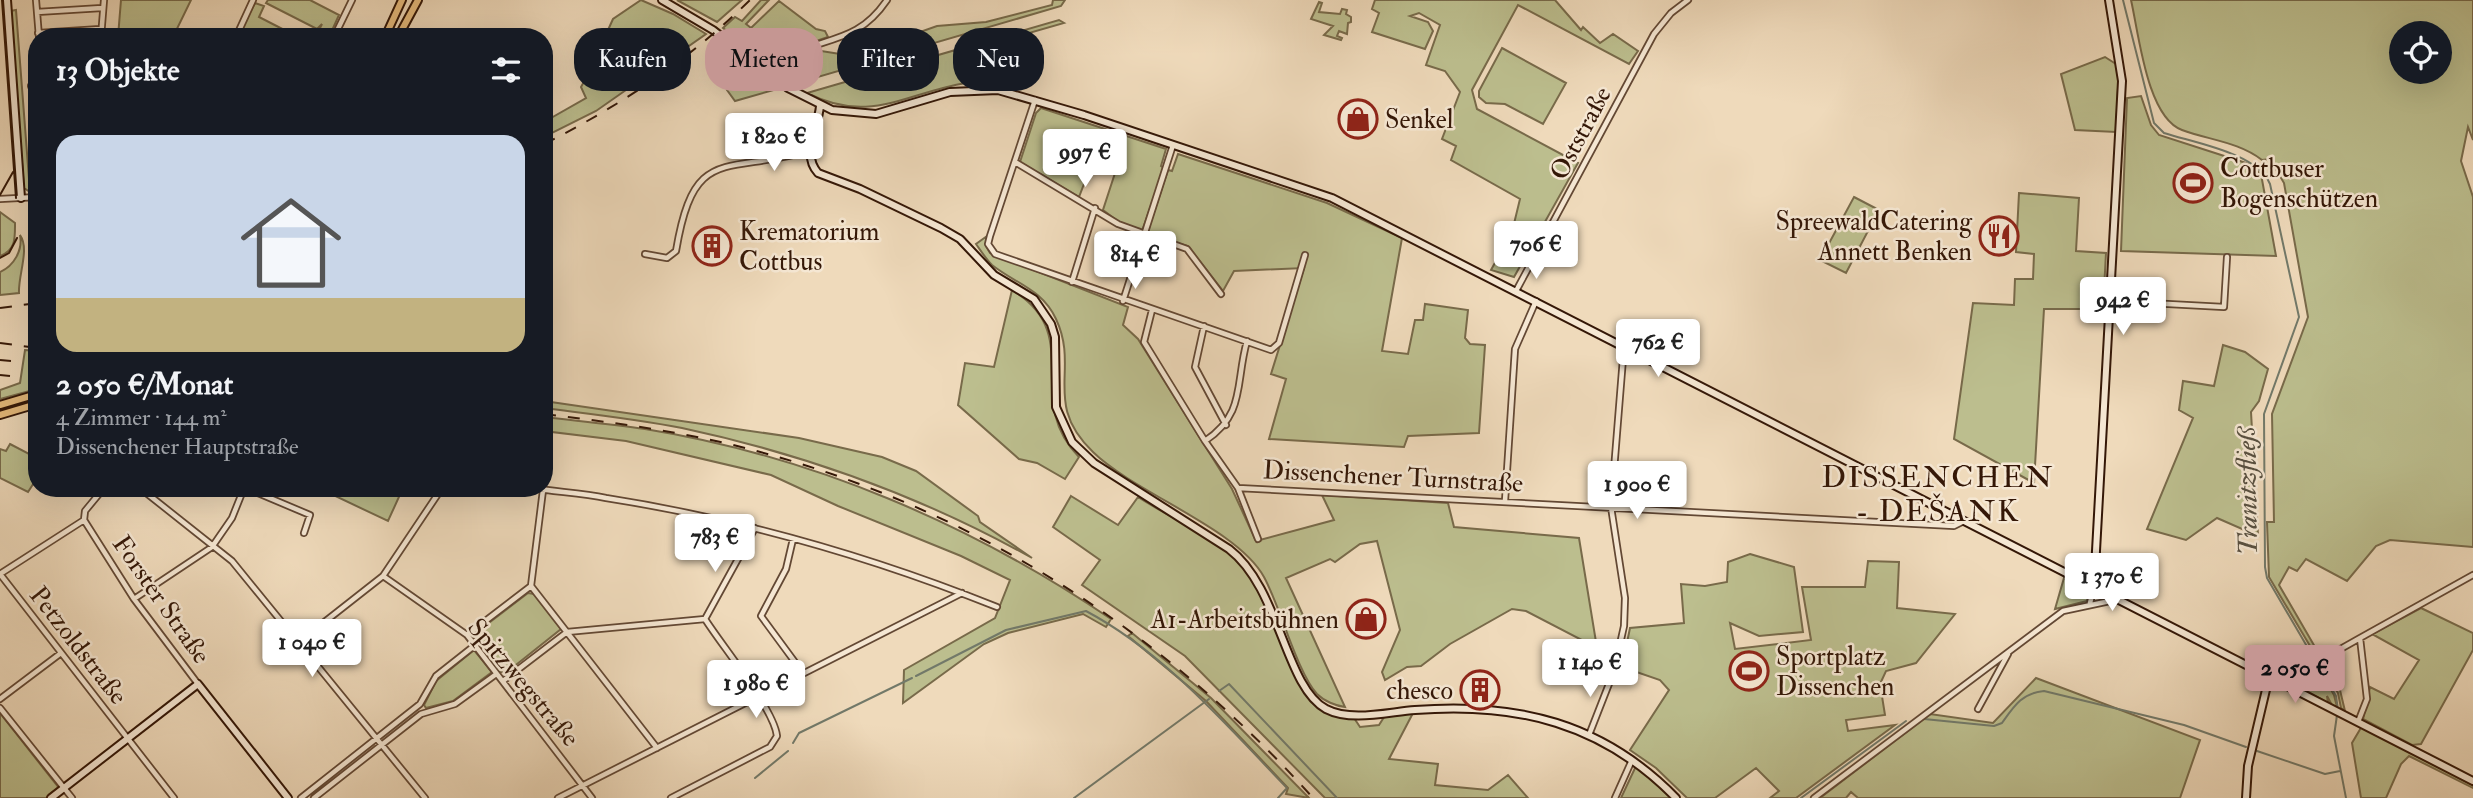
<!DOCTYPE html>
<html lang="de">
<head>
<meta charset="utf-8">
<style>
	body { margin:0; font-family:"IM FELL Double Pica",serif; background:#20242c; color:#f1f3f6; height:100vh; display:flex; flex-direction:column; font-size:26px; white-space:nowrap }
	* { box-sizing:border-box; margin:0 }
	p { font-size:23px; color:#9ea1a6 }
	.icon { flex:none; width:38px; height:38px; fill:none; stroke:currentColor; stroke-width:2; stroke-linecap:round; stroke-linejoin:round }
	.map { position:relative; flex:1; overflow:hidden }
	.side { position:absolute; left:28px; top:28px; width:525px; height:469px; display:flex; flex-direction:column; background:#171b24; border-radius:28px; box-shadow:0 7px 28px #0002 }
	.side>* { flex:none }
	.top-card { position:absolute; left:574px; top:28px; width:665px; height:63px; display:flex; gap:14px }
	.tools { position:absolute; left:2389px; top:21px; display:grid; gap:14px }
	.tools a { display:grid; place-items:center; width:63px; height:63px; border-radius:50%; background:#171b24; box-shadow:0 7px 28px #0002; font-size:35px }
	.price { position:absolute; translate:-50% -60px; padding:0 16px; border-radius:7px; background:#fff; color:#222; font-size:23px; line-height:46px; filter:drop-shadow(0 2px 4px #0008) }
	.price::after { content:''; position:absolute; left:50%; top:42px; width:21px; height:16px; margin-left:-10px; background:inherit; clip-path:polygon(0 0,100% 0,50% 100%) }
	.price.selected { background:#c59692; color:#111 }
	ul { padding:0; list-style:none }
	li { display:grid; align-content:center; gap:14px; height:371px; padding:0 28px }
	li+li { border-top:2px solid #363941 }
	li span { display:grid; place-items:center; height:217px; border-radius:21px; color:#555 }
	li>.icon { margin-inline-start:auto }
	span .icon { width:126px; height:126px; fill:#fffc; stroke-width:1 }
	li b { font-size:30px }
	h2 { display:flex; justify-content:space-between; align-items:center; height:84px; padding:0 28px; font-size:30px }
	.pill { padding:0 24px; border-radius:28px; background:#171b24; box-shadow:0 7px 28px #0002; font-size:24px; line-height:63px }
	.pill.selected { background:#c59692; color:#111 }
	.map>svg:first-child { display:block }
	.green { fill:#bcbe8e; stroke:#786a4a; stroke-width:2; fill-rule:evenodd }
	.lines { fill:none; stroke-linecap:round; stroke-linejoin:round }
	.stream { stroke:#727969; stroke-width:2 }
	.street-casing { stroke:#634834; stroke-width:8 }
	.secondary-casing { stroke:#341707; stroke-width:10 }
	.primary-casing { stroke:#341707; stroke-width:10 }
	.street { stroke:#f5e7d3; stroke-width:4.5 }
	.secondary { stroke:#f5e7d3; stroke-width:6 }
	.primary { stroke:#e8bd7e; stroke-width:6 }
	.tram { stroke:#341707; stroke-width:2 }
	.rail { stroke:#341707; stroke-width:2; stroke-dasharray:12 12; stroke-linecap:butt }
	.labels { text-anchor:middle; stroke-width:5; stroke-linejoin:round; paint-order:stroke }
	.poi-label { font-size:26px; fill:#341707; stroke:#f5e7d3; text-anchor:start }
	.street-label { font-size:26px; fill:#341707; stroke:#f5e7d3 }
	.water-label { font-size:28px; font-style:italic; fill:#585040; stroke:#f5e7d3 }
	.quarter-label { font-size:30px; letter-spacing:2px; fill:#341707; stroke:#f5e7d3 }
</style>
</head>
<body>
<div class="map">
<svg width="2473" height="798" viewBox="0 0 2473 798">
	<rect width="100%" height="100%" fill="#efdabb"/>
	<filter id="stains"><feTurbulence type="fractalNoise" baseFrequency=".00286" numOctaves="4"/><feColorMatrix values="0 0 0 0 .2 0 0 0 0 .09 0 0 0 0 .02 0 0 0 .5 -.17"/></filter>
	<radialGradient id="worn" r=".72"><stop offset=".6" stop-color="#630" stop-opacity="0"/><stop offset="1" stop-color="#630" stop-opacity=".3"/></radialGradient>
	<path class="green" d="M121,0H191L173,37H118Z
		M268,0H310L339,15L330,35L319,30L322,24L317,29L266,3Z
		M641,0L673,14L706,34L596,111L544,137V122L586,98L581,87L590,71L598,74L617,36L608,30L613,19Z
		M677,0H742L717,22Z
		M761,0H769L746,24L751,28L779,1L816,29L825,31L828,37L764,59L758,57L723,28L735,17L742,21Z
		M1053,0H1065L1061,6L794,84L781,74L782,65L815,50L840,54L865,52L876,41L883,40L889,43L937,26L986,22L1052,5Z
		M1375,0H1555L1581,30L1583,27L1600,43L1613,34L1638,51L1629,64L1518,5L1472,90L1477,109L1578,163L1514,277L1491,270L1512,232L1520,199L1451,160L1456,146L1442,139L1460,92L1445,71L1426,65L1440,25L1419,13L1410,16L1428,22L1433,31L1425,49L1372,32L1379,13L1372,9Z
		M2131,0H2473V140L2468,127L2461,161L2473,197V547L2390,540L2376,546L2347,581L2306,559L2297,571L2289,567L2279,585L2340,690L2345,711L2341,708L2338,693L2269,577L2267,522H2274L2272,414L2308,317L2284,183L2270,159L2262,160C2239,142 2209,140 2182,130C2147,117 2139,35 2131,0ZM2401,33H2440V72H2401Z
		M1319,2L1322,3L1319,12L1340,14L1342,9L1347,10L1346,14L1351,17V22L1348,23L1347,34L1339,31L1337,36L1342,38L1341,40L1324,35L1333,26L1311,19Z
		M255,3L264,6L259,17L298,37H237Z
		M16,10L30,192L24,188L10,11Z
		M1059,20L1064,23L970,50L964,57L966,67L1022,84L1020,89C1003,86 984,81 966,83C905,93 870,125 807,93Z
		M1502,48L1566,83L1543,124L1505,104L1486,103L1479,97V91Z
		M2105,57L2119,66L2116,132L2075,130L2061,74Z
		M753,71L777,89L735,101L727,90Z
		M2141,96L2151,125L2159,135L2249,164L2261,174L2276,256L2121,251L2127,98Z
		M1041,108L1166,149L1161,166L1164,168L1142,231L1119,222L1103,210L1116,170L1092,163L1079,197L1020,162L1036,113Z
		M1178,154L1327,203L1402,238L1382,351L1408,354L1415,320H1423L1425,304L1468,310L1465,338L1470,344L1485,345L1479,433L1408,436L1404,447L1269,439L1286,379L1271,374L1304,268L1234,271L1223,291L1188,246L1147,234L1168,170L1172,171Z
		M2019,193L2079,198L2076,251L2106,253L2103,309H2044L2034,483L1954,439L1973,303L2014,305L2015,279H2033L2034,254L2016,252Z
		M1854,197L1879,210L1846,273L1820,260Z
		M0,212L15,223C15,238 16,250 0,256Z
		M20,235C30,249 18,275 19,293L0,295V272C14,266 23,250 20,235Z
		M987,236L986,246L990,253L1128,307L1123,325L1138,339L1232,489L1256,541L1334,520L1322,495L1448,503L1454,527L1579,538L1597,648L1526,611L1512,609L1450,644L1421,666L1407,667L1385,680L1382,672L1400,630L1377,541L1360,544L1335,562L1330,559L1286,578L1345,707C1336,706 1324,701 1317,694C1297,672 1280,606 1264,577C1237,528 1136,494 1093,452C1042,403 1080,370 1056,319C1042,289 1016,284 992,265C986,259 981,251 976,244Z
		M1012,290C1087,335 1021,398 1079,457L1065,479L1037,463L1019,459L958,405L965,363L994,367Z
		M2223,345L2245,352L2268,369L2259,401L2251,412L2258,536L2217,518L2186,540L2147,529L2193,418L2179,410L2183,381L2214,386Z
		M25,350L37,351V389L0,399V390L20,383Z
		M544,401L799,438L882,457L916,471L978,516L980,522L1032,558C923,497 804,454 682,428C637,419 590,414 544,408Z
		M544,417C578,421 612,424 645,429C812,456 971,524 1111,619L1106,627L1083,614L1008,633L984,644L903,703L904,670L995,618L1010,580L961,556L838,506L771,475L626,441L544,431Z
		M10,444L37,458V478L28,492L0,478V449L6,451Z
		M331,488H403L388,521L329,493Z
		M1071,496L1118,525L1138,497C1176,522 1228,541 1256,579C1290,624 1282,715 1354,718L1360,727L1379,725L1386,714L1413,713L1389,759L1438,764L1435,785L1488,790L1508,775L1528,798H1325L1185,656L1082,585L1100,560L1053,527Z
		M1750,554L1794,567L1803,632L1759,636L1730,623L1735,649L1811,640L1802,587H1865L1868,561L1899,562L1897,608L1955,614L1916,663L1886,671L1880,684L1885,715L1846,720L1848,731L1895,725L1796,798H1770L1779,791L1756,768L1715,798H1687L1656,768L1630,750L1669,690L1660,680L1622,667L1630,628L1684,623L1681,584L1705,586L1727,582L1728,562Z
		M2064,578L2090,591L2087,601L2055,609Z
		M528,593L534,594L561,629L507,672H498L475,640L477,632Z
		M2421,608L2473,633V650L2421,744L2412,745L2363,719L2370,687L2394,699L2419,660L2372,634Z
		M1132,633L1211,698L1309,798L1286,794L1288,788L1206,701L1128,636Z
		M474,650L492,672L453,701L426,708L424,705L436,681Z
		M2313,658L2334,695L2337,707L2332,705L2327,696L2328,703L2277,674Z
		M2036,678L2200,740L2180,798H1858L1851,792L1846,798H1820L1930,714L1993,723Z
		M0,713L59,788L46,798H0Z
		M2362,726L2473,785V788L2409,756L2401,764L2386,798H2361L2352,743Z
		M1636,766L1672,798H1621Z"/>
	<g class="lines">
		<path class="stream" d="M2123,0L2154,123L2164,133C2195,143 2257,153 2270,184L2299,317L2264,414L2265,567L2267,578L2336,696L2338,710
			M916,676L1006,630L1086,611C1165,653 1226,725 1287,788L1278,798
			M1219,691L1229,684L1337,798
			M2337,715L2334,736L2346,798
			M1924,719L1994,726L2002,723C2014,706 2022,693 2044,691L2184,725L2246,747
			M793,743L799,733L912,678
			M2257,751L2325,774L2340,771
			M755,778L788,751
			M1074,798L1209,699
			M1801,798L1906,721"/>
		<g class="street-casing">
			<path id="street" d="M36,0L39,37
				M37,12L102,8
				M38,33L100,29
				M101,37L104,0
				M236,37L253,0
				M334,37L352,0
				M764,70C775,63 785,55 798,51C836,37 862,37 887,0
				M31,86L37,85
				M1035,100L990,236L988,244L995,254L1271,350L1279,343L1305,255
				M36,122H37
				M1015,162L1118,224L1187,249L1221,294
				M0,199L37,197
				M645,254L667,258L676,251C694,144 724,175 810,151
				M1072,282L1095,208
				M1516,291L1654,34L1671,13L1688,0
				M1123,301L1173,145
				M2112,301L2224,307L2227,257
				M1152,310L1144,342L1205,441L1238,488L1258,539
				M1204,326L1195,367L1226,425
				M1205,441C1246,414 1235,383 1247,341
				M104,488L85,511L84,520L134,599L198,684
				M140,488L232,561L425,798
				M246,488L310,515L304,533
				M532,488C557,492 582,493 606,498C740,519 872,557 997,607
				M1238,488L1954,526L1964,521
				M1505,501L1515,349L1536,301
				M84,520L0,574L174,798
				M793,539L786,569L761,616L803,673
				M383,576L467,635L592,798
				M531,586L657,748
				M134,599L212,547L232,518L244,488
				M2090,603L2094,587
				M705,619L755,528
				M467,635L531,586L543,490
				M299,642L383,576L442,488
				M2321,660L2360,638
				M503,681L567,632L705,619
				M0,699L61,653
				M0,708L72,798
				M1978,709L2008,654
				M2358,722L2367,699L2360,638L2473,575
				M1589,735L1614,671L1624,626L1625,598L1611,507L1624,346
				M301,798L420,704L436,676L474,646
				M314,798L421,714L455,704L495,675
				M558,798L962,593
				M671,798L770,747L777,736C774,709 722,646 705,619
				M1615,798L1632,760
				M1814,798L2063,611L2110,601L2112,596"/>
		</g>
		<g class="secondary-casing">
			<path id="secondary" d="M7,0L21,198
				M662,0L713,30L788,88L832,110L876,114L950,92L998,90L1084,115L1332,198L2473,781
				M820,106C818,129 801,154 818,173L860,189L941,228L960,239L994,275L1034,299L1051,324L1055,337L1056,407L1072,442L1094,463L1229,549C1280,588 1285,687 1326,709C1351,722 1388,712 1415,710C1517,702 1603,723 1676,798
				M2094,587L2122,81L2109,0
				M51,798L198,684L288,798
				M2246,798L2248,766L2269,677"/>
		</g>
		<g class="primary-casing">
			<path id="primary" d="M385,37L402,0
				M398,37L418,0
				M0,405L37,394
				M0,415L37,404"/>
		</g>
		<use href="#street" class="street"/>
		<use href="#secondary" class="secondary"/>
		<use href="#primary" class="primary"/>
		<path class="tram" d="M2,0L16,198
			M0,195L13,172
			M0,258L9,253L17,238"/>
		<path class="rail" d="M544,144C620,106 689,60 750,0
			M0,308L37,303
			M0,343L37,348
			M0,360L11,361
			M0,375L10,376
			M544,414C608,422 671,430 733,445C959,500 1158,625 1313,798"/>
	</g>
	<defs>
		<g id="shop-ring" transform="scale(2.0125)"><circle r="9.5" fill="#f5e7d3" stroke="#8f2418" stroke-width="1.5"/><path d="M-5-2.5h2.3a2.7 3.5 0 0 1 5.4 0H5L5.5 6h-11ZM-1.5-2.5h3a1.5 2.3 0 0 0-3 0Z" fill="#8f2418"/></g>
		<g id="stadium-ring" transform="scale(2.0125)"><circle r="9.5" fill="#f5e7d3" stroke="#8f2418" stroke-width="1.5"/><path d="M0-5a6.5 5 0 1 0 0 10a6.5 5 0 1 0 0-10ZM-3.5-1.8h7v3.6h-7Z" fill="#8f2418"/></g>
		<g id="restaurant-ring" transform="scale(2.0125)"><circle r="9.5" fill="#f5e7d3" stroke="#8f2418" stroke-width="1.5"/><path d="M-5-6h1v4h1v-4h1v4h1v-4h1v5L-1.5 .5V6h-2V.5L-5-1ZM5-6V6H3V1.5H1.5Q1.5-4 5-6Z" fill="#8f2418"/></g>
		<g id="building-ring" transform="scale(2.0125)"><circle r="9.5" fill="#f5e7d3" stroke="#8f2418" stroke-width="1.5"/><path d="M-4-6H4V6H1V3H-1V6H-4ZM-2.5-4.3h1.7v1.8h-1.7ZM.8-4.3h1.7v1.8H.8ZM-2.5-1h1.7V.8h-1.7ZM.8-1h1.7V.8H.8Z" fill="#8f2418"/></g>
	</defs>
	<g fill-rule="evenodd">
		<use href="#shop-ring" x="1358" y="119"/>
		<use href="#stadium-ring" x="2193" y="183"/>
		<use href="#restaurant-ring" x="1999" y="236"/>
		<use href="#building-ring" x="712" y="246"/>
		<use href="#shop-ring" x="1366" y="619"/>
		<use href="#stadium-ring" x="1749" y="671"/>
		<use href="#building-ring" x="1480" y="690"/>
	</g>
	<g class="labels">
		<g class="poi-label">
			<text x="1385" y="128">Senkel</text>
			<text x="2220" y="177">Cottbuser<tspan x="2220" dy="30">Bogenschützen</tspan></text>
			<text x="1972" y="230" text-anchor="end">SpreewaldCatering<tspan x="1972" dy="30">Annett Benken</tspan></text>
			<text x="739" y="240">Krematorium<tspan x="739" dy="30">Cottbus</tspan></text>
			<text x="1339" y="628" text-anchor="end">A1-Arbeitsbühnen</text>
			<text x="1776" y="665">Sportplatz<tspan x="1776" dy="30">Dissenchen</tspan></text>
			<text x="1453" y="699" text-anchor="end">chesco</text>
		</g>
		<g class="street-label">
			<text transform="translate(1580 133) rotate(-62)" y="9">Oststraße</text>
			<text transform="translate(1393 476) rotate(3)" y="9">Dissenchener Turnstraße</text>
			<text transform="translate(162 599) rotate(55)" y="9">Forster Straße</text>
			<text transform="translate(79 645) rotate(52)" y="9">Petzoldstraße</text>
			<text transform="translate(524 682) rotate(50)" y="9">Spitzwegstraße</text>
		</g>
		<g class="water-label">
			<text transform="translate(2246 491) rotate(-91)" y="10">Tranitzfließ</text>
		</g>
		<g class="quarter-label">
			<text x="1938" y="487">DISSENCHEN<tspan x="1938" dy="34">- DEŠANK</tspan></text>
		</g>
	</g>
	<rect width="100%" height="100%" filter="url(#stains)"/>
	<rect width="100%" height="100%" fill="url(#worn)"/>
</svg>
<div class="tools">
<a><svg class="icon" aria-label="locate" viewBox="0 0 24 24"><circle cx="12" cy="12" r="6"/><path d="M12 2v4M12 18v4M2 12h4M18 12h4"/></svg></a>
</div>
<b class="price" style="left:774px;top:173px">1 820 €</b>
<b class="price" style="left:1085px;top:189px">997 €</b>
<b class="price" style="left:1536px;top:281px">706 €</b>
<b class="price" style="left:1135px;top:291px">814 €</b>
<b class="price" style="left:2123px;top:337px">942 €</b>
<b class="price" style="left:1658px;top:379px">762 €</b>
<b class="price" style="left:1637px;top:521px">1 900 €</b>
<b class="price" style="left:715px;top:574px">783 €</b>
<b class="price" style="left:2112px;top:613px">1 370 €</b>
<b class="price" style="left:312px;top:679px">1 040 €</b>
<b class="price" style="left:1590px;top:699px">1 140 €</b>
<b class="price selected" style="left:2295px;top:705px">2 050 €</b>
<b class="price" style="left:756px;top:720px">1 980 €</b>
<div class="top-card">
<a class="pill">Kaufen</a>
<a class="pill selected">Mieten</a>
<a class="pill">Filter</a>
<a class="pill">Neu</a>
</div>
<section class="side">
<h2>13 Objekte<svg class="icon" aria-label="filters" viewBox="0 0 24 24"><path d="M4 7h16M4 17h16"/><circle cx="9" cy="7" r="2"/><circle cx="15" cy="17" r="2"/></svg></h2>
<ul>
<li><span style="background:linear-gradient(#c9d6e8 75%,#c2b280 0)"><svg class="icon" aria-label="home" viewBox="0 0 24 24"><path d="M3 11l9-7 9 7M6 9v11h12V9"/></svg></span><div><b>2 050 €/Monat</b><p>4 Zimmer · 144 m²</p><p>Dissenchener Hauptstraße</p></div></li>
</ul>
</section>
</div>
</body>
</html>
